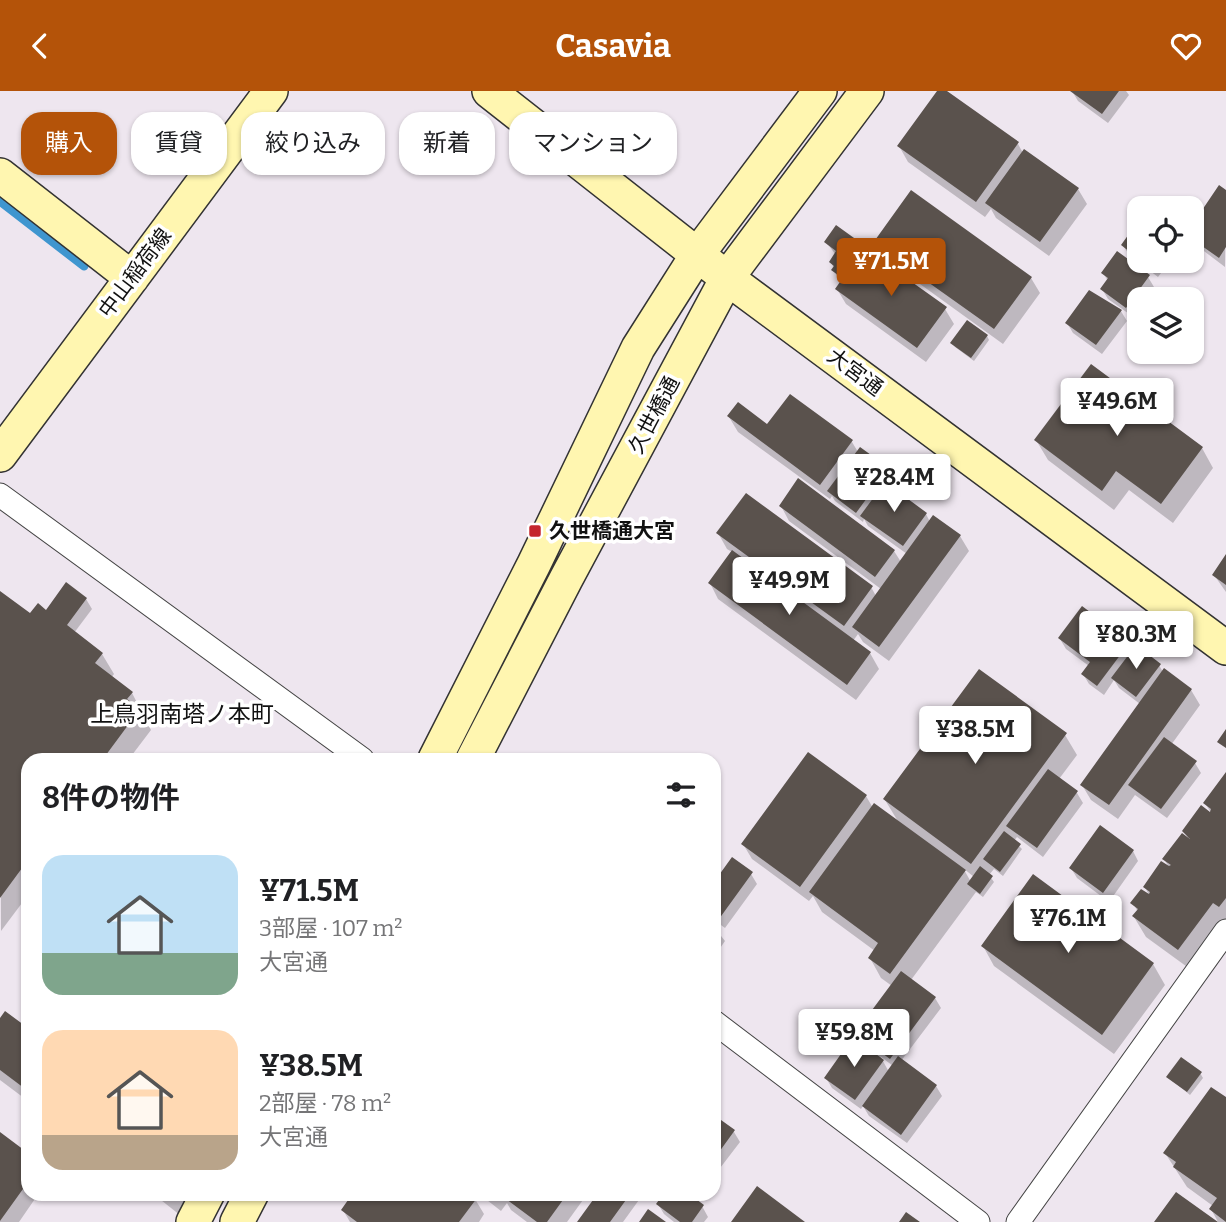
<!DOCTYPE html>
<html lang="ja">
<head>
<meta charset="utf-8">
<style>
	body { margin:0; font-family:Bitter,"Noto Sans JP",serif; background:#f6f6f6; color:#202124; height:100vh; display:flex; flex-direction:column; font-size:26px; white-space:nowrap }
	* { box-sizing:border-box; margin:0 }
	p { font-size:23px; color:#757577 }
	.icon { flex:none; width:38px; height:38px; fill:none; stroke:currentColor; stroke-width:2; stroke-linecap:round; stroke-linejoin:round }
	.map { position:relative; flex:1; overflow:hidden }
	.sheet { position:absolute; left:21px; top:662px; width:700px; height:448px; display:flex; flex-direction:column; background:#fff; border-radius:21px; box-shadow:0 2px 5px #0004 }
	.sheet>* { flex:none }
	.hud { position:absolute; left:21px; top:21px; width:700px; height:63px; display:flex; gap:14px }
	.controls { position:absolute; left:1127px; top:105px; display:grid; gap:14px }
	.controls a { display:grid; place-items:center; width:77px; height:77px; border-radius:14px; background:#fff; box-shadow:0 2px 5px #0004; font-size:35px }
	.price { position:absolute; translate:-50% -60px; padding:0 16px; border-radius:7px; background:#fff; color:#222; font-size:23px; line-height:46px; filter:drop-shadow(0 2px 4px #0008) }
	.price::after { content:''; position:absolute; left:50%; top:42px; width:21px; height:16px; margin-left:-10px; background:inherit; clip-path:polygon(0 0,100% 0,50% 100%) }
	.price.current { background:#b45309; color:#fff }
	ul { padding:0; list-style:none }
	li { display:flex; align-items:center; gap:21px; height:175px; padding:0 21px }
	li span { display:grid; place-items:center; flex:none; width:196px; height:140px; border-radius:21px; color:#555 }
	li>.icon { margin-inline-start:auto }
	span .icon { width:84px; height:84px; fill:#fffc; stroke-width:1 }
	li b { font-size:30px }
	h2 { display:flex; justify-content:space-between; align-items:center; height:84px; padding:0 21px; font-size:30px }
	.chip { padding:0 24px; border-radius:21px; background:#fff; box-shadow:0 2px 5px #0004; font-size:24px; line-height:63px }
	.chip.current { background:#b45309; color:#fff }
	header { display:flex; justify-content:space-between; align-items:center; height:91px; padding:0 21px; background:#b45309; color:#fff; font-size:32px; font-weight:700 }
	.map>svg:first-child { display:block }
	.industrial { fill:#eee6ef; fill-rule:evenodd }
	.shadow { fill:#0003; fill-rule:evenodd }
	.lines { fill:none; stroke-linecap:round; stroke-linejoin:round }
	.stream { stroke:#3f96cf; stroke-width:9 }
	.building { fill:#5a524d }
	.street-casing { stroke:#444; stroke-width:25 }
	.secondary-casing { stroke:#333; stroke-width:36 }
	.street { stroke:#fff; stroke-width:23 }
	.secondary { stroke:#fff6b0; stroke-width:33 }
	.poi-dot { fill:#c4262e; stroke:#fff; stroke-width:2.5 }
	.labels { text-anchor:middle; stroke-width:7; stroke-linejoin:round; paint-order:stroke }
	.street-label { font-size:21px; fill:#111; stroke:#fff }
	.poi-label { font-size:21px; font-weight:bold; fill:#111; stroke:#fff; text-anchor:start }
	.neighbourhood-label { font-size:23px; fill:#111; stroke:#fff }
</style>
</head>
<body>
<header><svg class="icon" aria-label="back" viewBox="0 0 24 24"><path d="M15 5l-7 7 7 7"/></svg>Casavia<svg class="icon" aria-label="heart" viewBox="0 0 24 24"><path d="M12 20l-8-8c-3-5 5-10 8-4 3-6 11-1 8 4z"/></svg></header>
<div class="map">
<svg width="1226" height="1131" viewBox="0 0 1226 1131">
	<rect width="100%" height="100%" fill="#fffdf5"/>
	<path class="industrial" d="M0,0H1226V1131H0ZM1139,117H1192V170H1139ZM1139,208H1192V261H1139ZM28,668H714V1102H28Z"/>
	<path class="shadow" d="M939,0H944L1018,53L1023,62L1078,98L1087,113L1049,165L996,127L991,118L985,126L908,71L899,55Z
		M1072,0H1126L1129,4L1108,32L1078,10Z
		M1219,97L1226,101L1225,176L1192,151V137Z
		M1139,132V170H1170L1158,186L1129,164L1123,154Z
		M826,151L860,153L863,158L945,218L954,233L926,271L846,213L837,198L842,191L833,179L834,177L831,171L836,164Z
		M876,152L1031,187L1040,202L1003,253L884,167Z
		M1103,182L1148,186L1154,196L1145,208H1139V216L1132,225L1108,208L1102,198L1108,190Z
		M1119,217L1127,230L1102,263L1073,242L1067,232Z
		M987,245L989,249L974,270L955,256L952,252Z
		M790,305L852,351L858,361L888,378L893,388L888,396L926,423L930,431L960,445L969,460L889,570L863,551L858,543L853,550L870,562L879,578L856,609L718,508L710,492L732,461L727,458L718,442L871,496L876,505L881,498L789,430L781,415L894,460L901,471L907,463L868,435L864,428L863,431L835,410L832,405L830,408L738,341L729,326L768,335Z
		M1036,349L1202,357L1213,377L1173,432L1129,399L1114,419L1048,369Z
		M1226,466V501L1214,484Z
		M0,502L31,524L86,508L92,518L74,542L102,563L114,583L111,587L132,602L151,639L129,668H28V804L1,840Z
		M1060,548L1129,552L1134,560L1159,574L1163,581L1191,599L1200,614L1171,654L1195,672L1201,682L1167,727L1135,704L1118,728L1091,709L1082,694L1140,613L1119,597L1114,589L1104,604L1089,593L1083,583L1089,575L1066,558Z
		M1065,644L1077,664L1059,688L1077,702L1083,712L1043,766L1017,746L1014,750L1022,758L1003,785L994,778L989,784L994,791L983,806L976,801L911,889L935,907L941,917L901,970L936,995L942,1005L907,1052L869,1025L863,1015L861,1018L832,997L826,987L867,958L857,942L892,895L881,887L870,867L875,860L822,821L813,805L809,810L752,768L743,753L809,663L866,705L873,717L899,732L885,709ZM963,777L974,786L971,791ZM880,965L893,975L889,981L884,972Z
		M1226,684V832L1190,878L1146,846L1134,826L1138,821L1133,812L1151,808L1145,796L1170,778L1164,768L1190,750L1184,740L1213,725L1205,712Z
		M1133,760L1138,770L1109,811L1077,787L1071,777Z
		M751,783L757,793L725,837L714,829V794Z
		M1034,786L1153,873L1165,894L1114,963L994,875L983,855Z
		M714,836L725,850L714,866Z
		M0,930L28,940V1010L0,989Z
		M1200,982L1203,987L1190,1004L1168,986Z
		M1226,1009V1131H1218L1211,1118L1213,1115L1187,1096L1165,1062Z
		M714,1026L734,1041L740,1051L714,1085Z
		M0,1043L28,1064V1102H39L19,1131H0Z
		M152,1102H198L185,1128Z
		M478,1102H588L567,1131H527L511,1119L507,1112L501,1120Z
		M600,1102H644L623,1131H579Z
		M475,1108L484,1123L479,1131H350L343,1119Z
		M658,1113L702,1115L708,1126L704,1131H674L664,1123Z"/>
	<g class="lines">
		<path class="stream" d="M0,110L84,175"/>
	</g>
	<path class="building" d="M937,0H947L1019,51L976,111L897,55Z
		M1070,0H1119L1102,23Z
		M1024,58L1079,97L1040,151L985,112Z
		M1219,94L1226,99V156L1219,167L1192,148V134Z
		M911,99L1032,186L994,238L873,152Z
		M1139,129V168L1121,154Z
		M836,134L861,152L838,184L831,179L834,175L829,171L836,160L824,151Z
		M864,157L947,216L917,257L835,198Z
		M1117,160L1150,184L1126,217L1100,198L1108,187L1101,182Z
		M1089,199L1122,219L1096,254L1065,232Z
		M967,229L988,244L971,267L950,252Z
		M1091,273L1203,356L1161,413L1116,380L1102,400L1034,349Z
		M790,303L853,349L820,394L727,325L738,311L767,333Z
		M860,356L889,377L856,422L827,400Z
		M798,387L895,459L875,486L779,415Z
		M885,391L927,422L903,455L860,425Z
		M746,402L873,495L844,535L716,442Z
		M933,424L961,444L879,556L852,536Z
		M732,459L871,561L847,594L708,492Z
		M1226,463V494L1212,484Z
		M66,491L87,507L67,534L103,562L95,572L133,601L127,608L140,618L103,668H28V769L0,807V500L30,522L38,512L46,519Z
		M1082,515L1130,551L1097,595L1081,583L1090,571L1058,547Z
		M1136,554L1161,573L1136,606L1111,587Z
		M1164,577L1192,598L1109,714L1080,694Z
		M979,578L1067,642L971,773L883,708Z
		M1226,638V657L1217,651Z
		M1164,646L1197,670L1161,718L1128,694Z
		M808,661L867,704L800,796L741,753Z
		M1048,678L1078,700L1037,757L1006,735Z
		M1226,681V807L1219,816L1213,812L1178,859L1132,825L1138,818L1130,812L1141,798L1149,803L1150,801L1143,796L1161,770L1169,775L1171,774L1162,768L1182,742L1190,748L1182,740L1201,714L1210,721L1211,718L1203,712Z
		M874,712L966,779L890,883L868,867L878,852L809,801Z
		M1100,734L1134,759L1103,802L1069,777Z
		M1004,740L1021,753L1000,781L983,768Z
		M732,766L753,781L719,828L714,825V791Z
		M980,775L993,785L980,803L967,793Z
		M1033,783L1154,872L1102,944L981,855Z
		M901,880L936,906L890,968L855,942Z
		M5,920L28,937V1000L0,979V927Z
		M853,946L884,969L855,1009L824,987Z
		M898,965L937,994L901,1044L862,1015Z
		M1181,966L1202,981L1187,1001L1166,986Z
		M1211,996L1226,1006V1131L1209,1118L1217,1107L1173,1076L1176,1071L1163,1062Z
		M714,1024L735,1039L714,1068Z
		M0,1041L28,1062V1091L0,1130Z
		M757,1095L805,1131H731Z
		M1176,1101L1218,1131H1154Z
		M353,1102H471L477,1107L459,1131H357L341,1119Z
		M498,1102H568L547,1131H537Z
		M598,1102H631L610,1131H577Z
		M664,1102H688L704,1114L692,1131H680L656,1113Z
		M648,1118L666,1131H639Z
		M906,1121L920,1131H899Z"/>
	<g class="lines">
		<g class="street-casing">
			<path id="street" d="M0,404L362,668
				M714,931L978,1131
				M1018,1131L1226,840"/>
		</g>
		<g class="secondary-casing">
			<path id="secondary" d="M489,0L727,187L1226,557
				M0,84L132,187
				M0,364L271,0
				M435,668L534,473L638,257L697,164L820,0
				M473,668L566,488L727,187L867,0
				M193,1131L208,1102
				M237,1131L252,1102"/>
		</g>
		<use href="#street" class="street"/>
		<use href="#secondary" class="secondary"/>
	</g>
	<rect class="poi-dot" x="528" y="433" width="14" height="14" rx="3.5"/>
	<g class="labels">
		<g class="street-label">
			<text transform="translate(135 182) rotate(-53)" y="7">中山稲荷線</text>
			<text transform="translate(855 281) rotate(37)" y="7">大宮通</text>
			<text transform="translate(654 324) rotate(-62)" y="7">久世橋通</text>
		</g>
		<g class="poi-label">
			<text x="549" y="447">久世橋通大宮</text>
		</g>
		<g class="neighbourhood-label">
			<text x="182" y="631">上鳥羽南塔ノ本町</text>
		</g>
	</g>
</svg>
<div class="controls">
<a><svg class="icon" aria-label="locate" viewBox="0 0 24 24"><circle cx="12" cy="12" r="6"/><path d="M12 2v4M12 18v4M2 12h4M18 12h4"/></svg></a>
<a><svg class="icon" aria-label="layers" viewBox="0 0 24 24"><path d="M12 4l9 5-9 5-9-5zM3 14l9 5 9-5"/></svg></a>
</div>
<b class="price current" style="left:891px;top:207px">¥71.5M</b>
<b class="price" style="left:1117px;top:347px">¥49.6M</b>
<b class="price" style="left:894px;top:423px">¥28.4M</b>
<b class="price" style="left:789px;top:526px">¥49.9M</b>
<b class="price" style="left:1136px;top:580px">¥80.3M</b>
<b class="price" style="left:975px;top:675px">¥38.5M</b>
<b class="price" style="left:1068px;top:864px">¥76.1M</b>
<b class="price" style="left:854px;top:978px">¥59.8M</b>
<div class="hud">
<a class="chip current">購入</a>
<a class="chip">賃貸</a>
<a class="chip">絞り込み</a>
<a class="chip">新着</a>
<a class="chip">マンション</a>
</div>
<section class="sheet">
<h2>8件の物件<svg class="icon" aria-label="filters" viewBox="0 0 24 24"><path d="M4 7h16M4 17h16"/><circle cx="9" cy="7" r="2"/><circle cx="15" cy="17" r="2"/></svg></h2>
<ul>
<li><span style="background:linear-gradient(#bfe0f5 70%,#7fa58c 0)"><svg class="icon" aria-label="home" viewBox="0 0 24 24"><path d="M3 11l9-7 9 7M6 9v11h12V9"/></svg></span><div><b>¥71.5M</b><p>3部屋 · 107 m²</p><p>大宮通</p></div></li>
<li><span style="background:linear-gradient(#ffd9b3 75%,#b9a48a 0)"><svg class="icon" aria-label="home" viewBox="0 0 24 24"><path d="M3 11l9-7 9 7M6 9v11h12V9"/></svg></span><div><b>¥38.5M</b><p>2部屋 · 78 m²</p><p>大宮通</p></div></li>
</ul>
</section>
</div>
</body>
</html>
